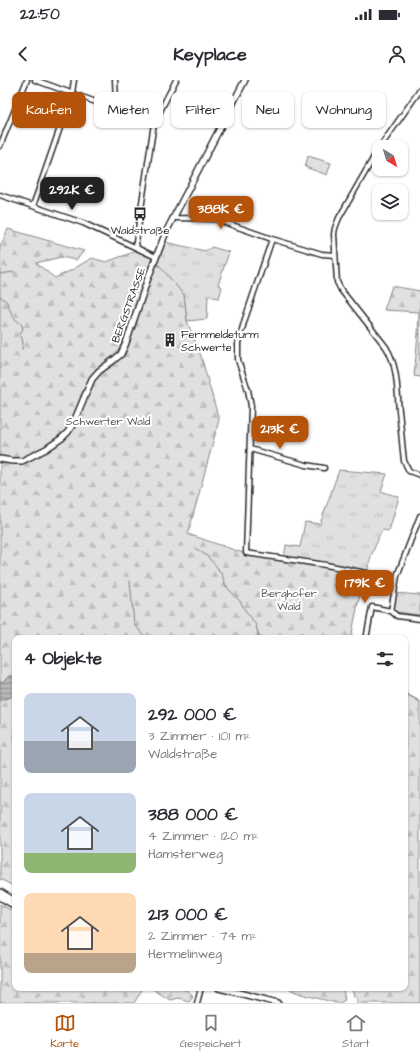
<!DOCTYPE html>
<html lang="de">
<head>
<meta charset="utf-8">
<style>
	body { margin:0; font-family:"Architects Daughter",sans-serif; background:#f2f2f3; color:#2b2b33; height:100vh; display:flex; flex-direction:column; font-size:15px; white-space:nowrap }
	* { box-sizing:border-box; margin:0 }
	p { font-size:13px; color:#7c7c81 }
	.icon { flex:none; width:22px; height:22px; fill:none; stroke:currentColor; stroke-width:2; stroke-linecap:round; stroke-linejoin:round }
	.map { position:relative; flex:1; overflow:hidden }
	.side { position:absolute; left:12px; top:555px; width:396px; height:356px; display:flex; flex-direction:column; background:#fff; border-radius:8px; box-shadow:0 1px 3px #0004 }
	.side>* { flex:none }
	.hud { position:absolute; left:12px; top:12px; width:396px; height:36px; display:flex; gap:8px }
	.needle { width:26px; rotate:142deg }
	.fabs { position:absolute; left:372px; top:60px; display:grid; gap:8px }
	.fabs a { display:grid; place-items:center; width:36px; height:36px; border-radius:8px; background:#fff; box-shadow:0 1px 3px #0004; font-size:20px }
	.price { position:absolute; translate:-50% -34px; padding:0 9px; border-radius:8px; background:#b45309; color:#fff; font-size:13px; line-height:26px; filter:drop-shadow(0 1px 2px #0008) }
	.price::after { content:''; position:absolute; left:50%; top:24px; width:12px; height:9px; margin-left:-6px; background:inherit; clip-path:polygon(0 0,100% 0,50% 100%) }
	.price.active { background:#222; color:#fff }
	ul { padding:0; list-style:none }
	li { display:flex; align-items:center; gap:12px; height:100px; padding:0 12px }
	li span { display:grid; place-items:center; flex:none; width:112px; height:80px; border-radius:8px; color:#555 }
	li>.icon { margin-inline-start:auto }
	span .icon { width:48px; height:48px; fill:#fffc; stroke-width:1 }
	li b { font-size:17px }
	h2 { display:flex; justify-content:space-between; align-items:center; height:48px; padding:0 12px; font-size:17px }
	.pill { padding:0 14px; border-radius:8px; background:#fff; box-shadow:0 1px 3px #0004; font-size:14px; line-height:36px }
	.pill.active { background:#b45309; color:#fff }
	.status { display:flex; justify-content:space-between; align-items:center; height:28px; padding:0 20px; background:#fff; direction:ltr }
	.status svg { height:11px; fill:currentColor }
	header { display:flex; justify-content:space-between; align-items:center; height:52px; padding:0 12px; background:#fff; font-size:18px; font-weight:700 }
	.tab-bar { display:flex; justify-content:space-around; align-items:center; height:56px; border-top:1px solid #e1e1e2; background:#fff; font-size:11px; color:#7c7c81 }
	.tab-bar a { display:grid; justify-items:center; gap:2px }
	.tab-bar .active { color:#b45309 }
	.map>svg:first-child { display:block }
	.grass { fill:url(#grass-tufts); stroke:#868686 }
	.forest { fill:url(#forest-firs); stroke:#868686 }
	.pitch { fill:#e0e0e0; stroke:#868686 }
	.water { fill:url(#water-rules); stroke:#7e7e7e }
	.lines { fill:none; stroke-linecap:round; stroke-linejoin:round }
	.stream { stroke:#7e7e7e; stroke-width:1 }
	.minor-casing { stroke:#2b2b2b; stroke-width:7 }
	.major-casing { stroke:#2b2b2b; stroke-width:8 }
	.minor { stroke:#fff; stroke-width:4 }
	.major { stroke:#fff; stroke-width:5 }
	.labels { text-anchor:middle; stroke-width:4; stroke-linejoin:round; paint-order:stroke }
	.poi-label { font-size:11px; fill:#2b2b2b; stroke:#fff }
	.street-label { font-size:11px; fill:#2b2b2b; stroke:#fff }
	.park-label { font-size:11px; fill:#585858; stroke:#fff }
</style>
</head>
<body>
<div class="status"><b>22:50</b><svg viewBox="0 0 49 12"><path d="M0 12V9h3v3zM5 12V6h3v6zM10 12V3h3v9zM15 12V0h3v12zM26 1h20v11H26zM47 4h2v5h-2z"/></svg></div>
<header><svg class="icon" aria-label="back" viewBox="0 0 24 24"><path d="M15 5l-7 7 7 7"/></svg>Keyplace<svg class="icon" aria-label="person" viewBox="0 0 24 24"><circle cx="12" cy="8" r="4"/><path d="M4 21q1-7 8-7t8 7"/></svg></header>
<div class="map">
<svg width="420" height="923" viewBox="0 0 420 923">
	<defs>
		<pattern id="grass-tufts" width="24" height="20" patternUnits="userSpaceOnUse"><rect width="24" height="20" fill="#e0e0e0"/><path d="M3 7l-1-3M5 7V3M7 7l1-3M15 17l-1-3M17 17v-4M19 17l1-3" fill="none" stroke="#c0c0c0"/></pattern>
		<pattern id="forest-firs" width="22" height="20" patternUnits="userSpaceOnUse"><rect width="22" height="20" fill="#e0e0e0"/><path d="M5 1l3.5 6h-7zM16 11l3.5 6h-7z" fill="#c0c0c0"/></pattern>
		<pattern id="water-rules" width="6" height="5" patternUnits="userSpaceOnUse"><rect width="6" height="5" fill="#b6b6b6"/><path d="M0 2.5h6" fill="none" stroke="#949494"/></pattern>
	</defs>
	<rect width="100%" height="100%" fill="#fff"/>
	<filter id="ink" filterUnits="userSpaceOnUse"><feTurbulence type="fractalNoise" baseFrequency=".025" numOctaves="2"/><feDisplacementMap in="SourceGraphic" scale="8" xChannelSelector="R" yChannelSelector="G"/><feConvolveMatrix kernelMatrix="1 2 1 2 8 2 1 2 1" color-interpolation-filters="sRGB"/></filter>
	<g filter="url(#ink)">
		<path class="grass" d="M165,162L205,171L212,167L229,172L218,205L222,207L219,218L208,216L207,239L187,241L184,215L157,184Z
			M418,254H420V297L414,296Z
			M339,390L387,394L381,411L399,417L389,451L382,450L371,476L367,492L284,478L286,465L300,467L305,442L320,444Z
			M395,513L420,515V535L395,532L393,528Z"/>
		<path class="forest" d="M8,149L84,171L76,180L61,177L36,183L55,198L70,191L92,178L106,182L131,173L134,170L152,178V182L160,186L184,215L187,241L201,276L219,340L188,454L249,475L325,486L358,493L361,499H363L351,558H15V807L0,799V167Z
			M392,206L420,211V254H418L419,232L384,230Z
			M405,613L420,622V923H357V917L354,916L352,908H405Z
			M0,824L15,833V908H143L134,923H0Z
			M151,908C164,908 185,904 193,916L189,921L178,918L170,920Z
			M286,908H343L345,920L340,923H337L301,914Z"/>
		<path class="pitch" d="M308,76L331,83L327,95L305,87Z"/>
		<path class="water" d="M10,595L14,597L15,614C11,618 6,619 0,620V602H3Z"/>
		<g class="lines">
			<path class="stream" d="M0,194L14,192
				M0,216L7,222L13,237L22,245L23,249L20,253L23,262L22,269
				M195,468L207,476L217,487L223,497L225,505L237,518L240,521L245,530L256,545L259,558
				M130,501L134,544L146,558
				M405,611L410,616L420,621"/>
			<g class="minor-casing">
				<path id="minor" d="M35,0L154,43
					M115,28L116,21L115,0
					M0,66L27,0
					M380,67L420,10
					M379,68L339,138L335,148L334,154L337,202L341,210L386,267C398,286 397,310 399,331C401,348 402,364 404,381L409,391L420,395
					M0,115L83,143L156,177
					M33,126L72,13L74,0
					M174,137L177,138L215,139L272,159L322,174L335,175
					M272,159L245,239L238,263V280L248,310L251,326L246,473L326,485L396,499
					M137,168L136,162L154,43L176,0
					M250,369L306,385L324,388
					M391,531L397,496L420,436
					M367,554L372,527L391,531L397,536L420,539
					M197,923L201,908"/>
			</g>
			<g class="major-casing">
				<path id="major" d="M0,379L12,381H22L46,369L62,358L68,352L73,344L92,299L99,291L114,280L121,274L126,263L148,198L166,152L245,0
					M0,812L15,821
					M0,817L15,826
					M219,908L278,923"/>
			</g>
			<use href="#minor" class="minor"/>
			<use href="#major" class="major"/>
		</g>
	</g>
	<defs>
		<g id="bus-bare" transform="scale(1.08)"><path d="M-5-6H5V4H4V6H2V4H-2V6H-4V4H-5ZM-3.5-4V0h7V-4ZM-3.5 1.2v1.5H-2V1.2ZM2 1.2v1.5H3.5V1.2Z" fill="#2b2b2b" stroke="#fff" stroke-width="2.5" paint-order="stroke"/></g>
		<g id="building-bare" transform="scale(1.08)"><path d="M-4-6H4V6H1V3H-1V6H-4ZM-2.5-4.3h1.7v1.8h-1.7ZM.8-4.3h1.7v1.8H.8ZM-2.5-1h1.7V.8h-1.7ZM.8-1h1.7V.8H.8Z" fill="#2b2b2b" stroke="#fff" stroke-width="2.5" paint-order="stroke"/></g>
	</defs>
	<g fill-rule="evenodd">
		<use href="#bus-bare" x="140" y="134"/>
		<use href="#building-bare" x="170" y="260"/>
	</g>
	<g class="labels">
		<g class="poi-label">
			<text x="140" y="154">Waldstraße</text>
			<text x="181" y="258" text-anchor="start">Fernmeldeturm<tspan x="181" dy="13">Schwerte</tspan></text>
		</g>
		<g class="street-label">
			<text transform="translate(128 225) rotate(-70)" y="4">BERGSTRASSE</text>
		</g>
		<g class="park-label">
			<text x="108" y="345">Schwerter Wald</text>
			<text x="289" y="517">Berghofer<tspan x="289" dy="13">Wald</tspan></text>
		</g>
	</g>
</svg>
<div class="fabs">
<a><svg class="needle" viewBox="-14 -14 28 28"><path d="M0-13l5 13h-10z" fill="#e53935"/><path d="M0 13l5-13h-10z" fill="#7c7c81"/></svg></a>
<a><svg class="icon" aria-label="layers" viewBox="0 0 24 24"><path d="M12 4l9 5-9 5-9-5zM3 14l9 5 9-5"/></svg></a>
</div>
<b class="price active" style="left:72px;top:131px">292K €</b>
<b class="price" style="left:221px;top:150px">388K €</b>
<b class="price" style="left:280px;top:370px">213K €</b>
<b class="price" style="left:365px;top:524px">179K €</b>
<div class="hud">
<a class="pill active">Kaufen</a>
<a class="pill">Mieten</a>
<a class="pill">Filter</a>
<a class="pill">Neu</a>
<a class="pill">Wohnung</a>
</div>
<section class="side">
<h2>4 Objekte<svg class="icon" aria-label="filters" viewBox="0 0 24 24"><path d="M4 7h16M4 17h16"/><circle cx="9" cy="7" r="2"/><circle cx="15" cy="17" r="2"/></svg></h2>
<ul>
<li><span style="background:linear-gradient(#c9d6e8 60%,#9aa5b1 0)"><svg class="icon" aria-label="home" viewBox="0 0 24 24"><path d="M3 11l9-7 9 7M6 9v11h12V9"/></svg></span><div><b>292 000 €</b><p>3 Zimmer · 101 m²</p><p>Waldstraße</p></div></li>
<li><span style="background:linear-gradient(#c9d6e8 75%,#8fb573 0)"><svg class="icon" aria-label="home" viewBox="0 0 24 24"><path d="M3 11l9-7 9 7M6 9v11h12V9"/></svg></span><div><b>388 000 €</b><p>4 Zimmer · 120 m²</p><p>Hamsterweg</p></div></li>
<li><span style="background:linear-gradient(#ffd9b3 75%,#b9a48a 0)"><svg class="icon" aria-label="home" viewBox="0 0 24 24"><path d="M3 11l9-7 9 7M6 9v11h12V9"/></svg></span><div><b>213 000 €</b><p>2 Zimmer · 74 m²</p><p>Hermelinweg</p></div></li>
</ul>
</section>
</div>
<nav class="tab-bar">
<a class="active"><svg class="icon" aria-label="map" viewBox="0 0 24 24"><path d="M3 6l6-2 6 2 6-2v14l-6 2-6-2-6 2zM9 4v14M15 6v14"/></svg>Karte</a>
<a><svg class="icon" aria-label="saved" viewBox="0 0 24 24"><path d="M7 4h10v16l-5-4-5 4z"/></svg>Gespeichert</a>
<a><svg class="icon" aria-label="home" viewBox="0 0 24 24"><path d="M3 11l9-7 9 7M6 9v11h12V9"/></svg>Start</a>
</nav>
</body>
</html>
